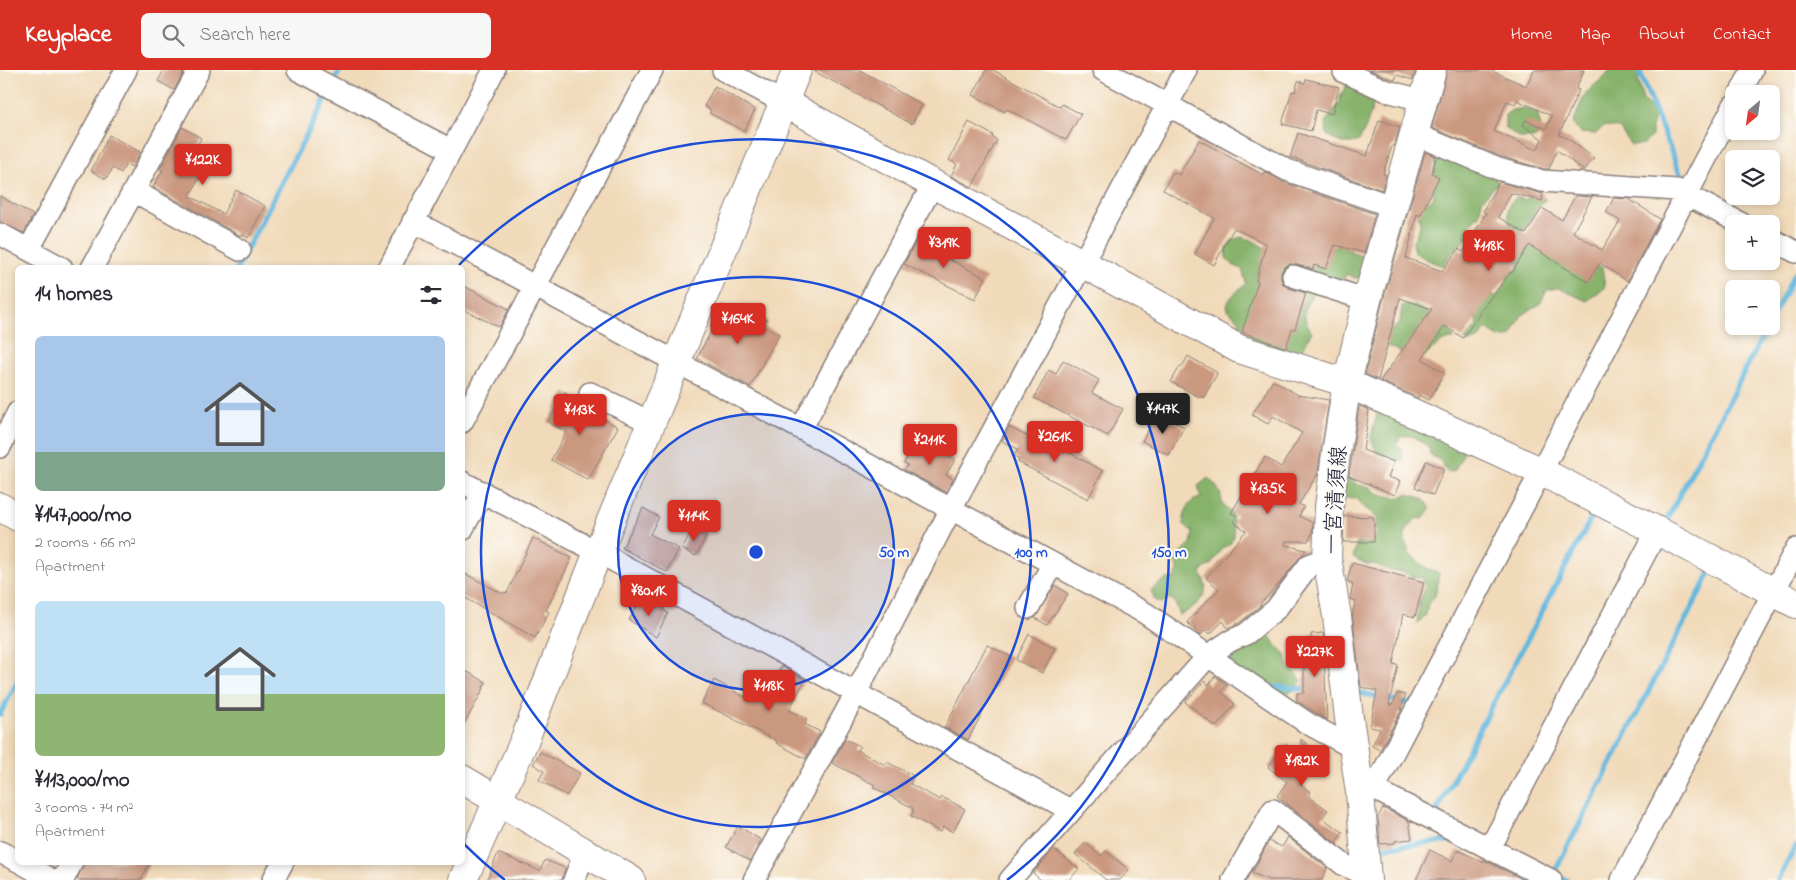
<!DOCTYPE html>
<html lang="en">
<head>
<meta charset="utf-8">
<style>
	body { margin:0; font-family:"Indie Flower","Klee One",sans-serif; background:#f7f7f7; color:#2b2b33; height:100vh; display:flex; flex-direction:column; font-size:19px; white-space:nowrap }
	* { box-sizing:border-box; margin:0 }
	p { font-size:16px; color:#7c7c81 }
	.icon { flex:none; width:28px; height:28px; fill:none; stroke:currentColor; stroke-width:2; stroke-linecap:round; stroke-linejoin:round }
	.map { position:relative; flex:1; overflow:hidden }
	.panel { position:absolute; left:15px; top:195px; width:450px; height:600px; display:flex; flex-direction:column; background:#fff; border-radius:8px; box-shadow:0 2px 8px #0003 }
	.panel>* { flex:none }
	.needle { width:32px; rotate:209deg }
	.fabs { position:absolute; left:1725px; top:15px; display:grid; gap:10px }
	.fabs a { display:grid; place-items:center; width:55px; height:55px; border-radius:8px; background:#fff; box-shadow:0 2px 8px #0003; font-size:25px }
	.price { position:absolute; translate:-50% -42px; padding:0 11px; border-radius:5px; background:#d93025; color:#fff; font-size:16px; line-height:32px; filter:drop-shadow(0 1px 2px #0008) }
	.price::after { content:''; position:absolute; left:50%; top:30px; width:15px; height:11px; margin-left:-8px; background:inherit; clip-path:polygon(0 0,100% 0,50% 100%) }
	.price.current { background:#222; color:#fff }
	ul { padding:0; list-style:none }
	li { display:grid; align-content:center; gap:10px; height:265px; padding:0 20px }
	li span { display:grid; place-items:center; height:155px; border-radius:8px; color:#555 }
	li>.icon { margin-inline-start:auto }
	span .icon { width:90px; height:90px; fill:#fffc; stroke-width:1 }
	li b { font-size:21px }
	h2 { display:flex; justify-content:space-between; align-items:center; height:60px; padding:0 20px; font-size:21px }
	header { display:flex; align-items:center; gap:30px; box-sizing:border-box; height:70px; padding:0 25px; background:#d93025; color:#fff }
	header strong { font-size:24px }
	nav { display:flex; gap:28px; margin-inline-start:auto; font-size:18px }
	.search { width:350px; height:45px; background:#f7f7f7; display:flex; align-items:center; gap:12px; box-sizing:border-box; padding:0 18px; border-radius:8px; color:#7c7c81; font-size:19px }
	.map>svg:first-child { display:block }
	.forest { fill:#86b26a; stroke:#546a52 }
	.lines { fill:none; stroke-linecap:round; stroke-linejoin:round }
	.stream { stroke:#62b7de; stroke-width:5.5 }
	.building { fill:#ca977f; fill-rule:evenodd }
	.street-casing { stroke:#8a7e7a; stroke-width:24 }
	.secondary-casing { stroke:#8a7e7a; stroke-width:30 }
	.street { stroke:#fff; stroke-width:21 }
	.secondary { stroke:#fff; stroke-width:28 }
	.ring { fill:none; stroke:#1d4ed8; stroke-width:2.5 }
	.labels { text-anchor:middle; stroke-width:4; stroke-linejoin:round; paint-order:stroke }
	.street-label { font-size:22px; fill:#22223b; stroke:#fdfcf7 }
	.centre { fill:#1d4ed8; stroke:#fdfcf7; stroke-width:2.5 }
	.ring-label { font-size:15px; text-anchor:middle; font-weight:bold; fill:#1d4ed8; stroke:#fdfcf7; stroke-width:4; stroke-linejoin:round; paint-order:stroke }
</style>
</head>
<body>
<header>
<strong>Keyplace</strong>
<div class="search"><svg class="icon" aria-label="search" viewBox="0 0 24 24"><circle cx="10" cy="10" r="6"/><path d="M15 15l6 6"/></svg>Search here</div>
<nav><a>Home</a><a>Map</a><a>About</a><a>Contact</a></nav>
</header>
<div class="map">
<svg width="1796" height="810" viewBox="0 0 1796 810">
	<rect width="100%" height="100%" fill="#fdfcf7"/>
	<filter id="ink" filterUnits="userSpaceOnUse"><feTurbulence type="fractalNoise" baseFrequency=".02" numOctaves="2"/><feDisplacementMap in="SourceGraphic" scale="10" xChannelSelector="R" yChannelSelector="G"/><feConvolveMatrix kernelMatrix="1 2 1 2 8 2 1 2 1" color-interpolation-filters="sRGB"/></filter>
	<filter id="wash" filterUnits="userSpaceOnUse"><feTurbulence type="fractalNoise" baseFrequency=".0096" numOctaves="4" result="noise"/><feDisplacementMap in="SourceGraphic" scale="20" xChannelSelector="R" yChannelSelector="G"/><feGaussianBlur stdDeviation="1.12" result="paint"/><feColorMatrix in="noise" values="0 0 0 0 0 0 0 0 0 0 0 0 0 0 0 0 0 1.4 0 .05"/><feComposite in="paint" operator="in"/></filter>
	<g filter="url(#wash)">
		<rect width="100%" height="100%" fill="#f1daba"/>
		<path class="forest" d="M1610,0H1643L1638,10L1643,30L1657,43L1652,53V66L1644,74L1631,75L1619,58L1604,56L1596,64L1581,63L1573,54C1577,44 1580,33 1586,24C1593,15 1603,9 1610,0Z
			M1347,15L1376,27L1366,57L1359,71C1343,76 1340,73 1327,65L1326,51L1339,34L1341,24Z
			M1524,38L1537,43L1541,56L1536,68H1520L1505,58V45L1512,40Z
			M1437,84L1491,99L1498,113L1482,130L1479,145L1470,154L1467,168L1452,183L1443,196L1430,191L1414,182L1413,171L1420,157L1418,139L1434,128L1433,113Z
			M1537,126L1546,129L1537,137L1521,164L1511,160C1508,147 1504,135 1517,127L1524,130Z
			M1241,167L1252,170L1270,181L1326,185L1336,177L1341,176L1356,184L1367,186L1364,207L1355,208L1347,204L1339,215L1313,223C1303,240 1301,245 1312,262C1305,272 1303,283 1295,291L1237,267V258L1240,251L1228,240L1227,234C1231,225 1239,221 1246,213L1242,199L1233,195L1226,188L1227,178L1232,170Z
			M1539,174L1602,197L1605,217L1587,231L1558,218L1547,220L1540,234L1521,246L1511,266L1500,268L1486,259L1479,268L1470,273L1465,270L1477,256L1476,242L1481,226H1497L1504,217L1508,205L1518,198L1521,184L1530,177Z
			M1413,235C1430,243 1446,251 1454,269C1440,268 1426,286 1417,294L1405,289L1399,281L1385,275L1389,264L1400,252L1402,236Z
			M1385,337L1461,375L1464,383L1454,401L1447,402C1443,392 1439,389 1430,385L1429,377L1412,366H1404L1396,373L1402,379L1403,391C1394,390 1386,385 1377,383L1371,368L1377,343Z
			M1208,408C1217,416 1221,421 1222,433L1230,441L1232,446L1234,466L1230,474L1222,478L1211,495L1203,499L1201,505C1214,523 1196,537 1180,545L1174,530L1167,529L1162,533L1155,530L1151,520L1166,509H1175L1178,500L1173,489L1191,474L1193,462L1183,454C1185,442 1187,430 1201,428L1198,416Z
			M1341,409H1349L1358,415L1370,417L1377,423L1398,429L1406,424C1419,427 1424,426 1430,439L1423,449L1416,448C1411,455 1403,462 1405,471C1406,476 1409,478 1409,484L1428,499L1439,503L1435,526L1428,534L1426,545L1417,554L1419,534L1426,515L1423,508L1413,507L1403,502L1391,501L1374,494H1366L1353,487L1357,473L1368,474L1377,465L1375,457L1378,450C1371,439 1363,440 1357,429L1337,427Z
			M1267,561L1274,573L1285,584L1289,597L1302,610C1295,620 1289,625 1278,627L1230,596L1226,583L1233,574H1249L1255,565Z"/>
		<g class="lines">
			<path class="stream" d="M1639,0L1684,114
				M332,10L334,11L340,0
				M237,198L329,22
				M1771,249L1796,202
				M1664,455L1768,256
				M1352,621L1411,634L1412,631
				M1269,622L1275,617L1311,619
				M0,644L18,611
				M1439,744L1436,742L1596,439
				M1378,778L1456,770
				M1554,803L1711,501
				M1555,804L1566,810
				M1778,810L1796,776"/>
		</g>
		<g id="blocks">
			<path class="building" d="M164,0H185L174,20L158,11Z
				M812,0H860L922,35L912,54Z
				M986,0H993L1060,37L1062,34L1081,44L1066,70L1007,39L1005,42L973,25Z
				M1370,0H1416L1413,10L1397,5L1395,10Z
				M1447,0H1490L1526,16L1534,0H1584L1576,19L1579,20L1559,65L1567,68L1594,88L1584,101L1557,80L1549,99H1544L1502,87L1432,58ZM1517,30L1552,46L1546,59L1526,50L1523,55L1542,69L1537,80L1494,61L1507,31L1515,34Z
				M1306,9L1339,17L1332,44L1316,40L1311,61L1282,54L1292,21L1295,22L1298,11L1305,13Z
				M715,16L755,40L744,61L709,43L711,40L704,36Z
				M1379,50L1400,57L1394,76H1392L1383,104L1386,105L1382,120L1290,87L1298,63L1367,86Z
				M969,52L993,65L992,67L997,70L972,117L951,106L957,94L949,90Z
				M182,57L201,68L195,80L210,88L190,126L223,144L236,120L265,136L248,168L242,164L241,166L153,117L163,100L160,99Z
				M109,65L140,82L132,97L126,94L121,103L113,98L106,109L91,101Z
				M1199,70L1263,105L1265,102L1283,112L1375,144L1364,183L1335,175L1326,199L1314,195L1313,199L1291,194L1284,197L1281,203V208L1283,214L1289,218L1306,223L1295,259H1292L1286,278L1242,262L1258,212L1256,211L1266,174L1234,158L1214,195L1195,184L1214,148L1163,120L1173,102L1179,105Z
				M1425,82L1436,86L1432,103L1439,107L1420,146L1417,144L1406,188L1442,201L1459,179L1463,182L1486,143L1483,141L1499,112L1543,124L1542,131L1511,123L1498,147L1526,164L1542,138L1562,150L1575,126L1592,127L1573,162L1602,180L1620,151L1606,142L1614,128L1629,129L1660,149L1627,211L1600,193L1588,212L1529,175L1512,203L1511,202L1479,242L1480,243L1463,268L1445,256L1422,289L1445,303L1429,330L1420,325L1418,328L1380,311L1432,239L1400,228L1378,310L1365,304L1382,234Z
				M0,126L33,145L24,163L0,152Z
				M918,168L952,185L950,190L986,208L975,229L904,194Z
				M462,215L509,239L499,257L462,239Z
				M722,235L742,245L744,242L750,245L751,243L768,251L763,256L779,264L750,317L697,288L713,258L710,257Z
				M1188,286L1216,302L1217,304L1204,327H1199L1171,312L1180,296L1182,297Z
				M1063,290L1099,310L1092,323L1123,339L1108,366L1034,328L1049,300L1056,304Z
				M1273,310L1298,325L1329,330L1318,403L1299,434L1304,437L1299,446L1313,453L1312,464L1308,471H1286L1285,475L1306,480L1282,510L1260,534L1261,535L1239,553L1228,558L1223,551L1210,564L1206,560L1200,565L1187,552L1219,519L1206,508L1246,461L1233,451L1237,446L1231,443L1265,387L1281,397L1302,363L1273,346L1268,354L1252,345Z
				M565,322L599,342L597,346L618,357L588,410L551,390L566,362L548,352Z
				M1359,336L1369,340L1363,380L1394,392L1388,407L1400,411L1395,425L1349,406Z
				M1156,346L1164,350L1165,347L1184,357L1169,385L1142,371Z
				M1009,357L1042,374L1044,369L1103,401L1088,429L1018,392L1019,389L1014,386L1018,379L1002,371Z
				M919,370L955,390L946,405L953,409L946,422L904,400L908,395L904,393L913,377L915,378Z
				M1426,391L1444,399L1433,425L1415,417Z
				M643,438L659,447L650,464L679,479L667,502L622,478Z
				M1344,446L1374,447V472H1343Z
				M693,458L707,465L696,486L682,479Z
				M533,468L572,488L546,540L549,542L535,568L462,526V502L503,524L504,522L507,523Z
				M1352,493L1424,512L1415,547L1403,544L1393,594L1398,595L1389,634L1392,635L1398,623L1405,625L1401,641L1380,680L1372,676L1380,659L1370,657L1377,621L1361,617L1352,543L1356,531L1350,529L1353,514L1347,511Z
				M1055,515L1068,524L1047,555L1035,548Z
				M640,530L648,534L650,531L665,538L663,540L668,543L656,567L629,550Z
				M1323,563L1326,584H1324L1327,650L1297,631V623H1304V596H1306L1305,579H1312L1311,564Z
				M1029,564L1055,578L1042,603L1016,590Z
				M987,575L1011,587L968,670L945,657Z
				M781,596L805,610L789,640L807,649L805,654L820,662L806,689L776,673L777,671L702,633L714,610L752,631L757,632L759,629L763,631Z
				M462,599L486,612L483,617L484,618L462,658Z
				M1215,606L1227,615L1221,622L1235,634L1216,657L1185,632L1204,611L1209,615Z
				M845,669L860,676L857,680L885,695L887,692L914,706L910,714L940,730L942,727L965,739L953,762L943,757L940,762L911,746L914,741L912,740L913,738L873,717L875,715L832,693Z
				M1301,669L1322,685L1299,714L1311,722L1308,726L1328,740L1322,748L1343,762L1336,772L1337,774L1277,726L1287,712L1268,697L1286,674L1300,686Z
				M540,682L580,703L567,726L539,710L544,701L533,694Z
				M1383,738L1409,751L1412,769L1395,771V773L1380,774L1378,747Z
				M738,756L761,770L750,791L726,777Z
				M1288,767L1327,798L1322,810H1269L1252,803L1269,771L1282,777Z
				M1085,773L1101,786L1106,781L1129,800L1120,810H1106L1075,784Z
				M1054,779L1079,799L1069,810H1041L1033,803Z
				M1430,780L1452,791L1458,780L1483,792L1484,790L1524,810H1416Z
				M498,783L540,801L545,790L565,798L562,810H487Z
				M84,792H150L141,810H77Z"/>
		</g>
	</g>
	<g filter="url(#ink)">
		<use href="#blocks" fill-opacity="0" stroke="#8a7e7a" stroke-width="1"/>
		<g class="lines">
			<g class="street-casing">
				<path id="street" d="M298,0L451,80
					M723,0L783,32
					M1103,0L1287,100L1394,137
					M1344,2L1387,21L1425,31
					M1740,24L1752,0
					M1415,64L1498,99L1542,111L1677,120L1742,154
					M134,121L240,180
					M413,151L1145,543L1307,653L1353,678
					M0,164L62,198
					M1771,169L1796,182
					M29,179L126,0
					M92,198L199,0
					M389,198L494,0
					M1293,206L1367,230
					M590,323L652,353
					M462,352L652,0
					M801,359L933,114
					M0,377L18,342
					M462,412L598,482L1070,740
					M462,460L483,422
					M1028,538L1053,494
					M1374,719L1551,810
					M1360,722L1374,719L1734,35
					M1490,778L1657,461
					M0,782L18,791
					M20,792L52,810
					M63,810L72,792
					M273,810L283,792
					M574,810L585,782
					M754,810L856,623L951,439L1186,0
					M1010,810L1209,585L1230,571L1246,564L1276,539L1309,495L1327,488
					M1233,810L1273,740L1344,795L1367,805
					M1622,810L1796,479"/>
			</g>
			<g class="secondary-casing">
				<path id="secondary" d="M783,32L933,114L1082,193L1239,279L1347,313L1499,382L1540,401L1687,476L1796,534
					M0,437L18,447
					M462,709L631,810
					M463,810L525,669L598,482L797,0
					M1367,810L1360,722L1349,648L1337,546L1327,488L1329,437L1336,383L1347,313L1367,230L1432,0"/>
			</g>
			<use href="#street" class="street"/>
			<use href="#secondary" class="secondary"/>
		</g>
	</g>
	<circle cx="756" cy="482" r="138" fill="#1d4ed8" fill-opacity=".12"/>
	<g class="ring">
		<circle cx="756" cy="482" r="138"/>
		<circle cx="756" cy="482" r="275"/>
		<path d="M505 810A413 413 0 0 1 464 774M459 195A413 413 0 1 1 1007 810"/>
	</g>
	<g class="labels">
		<g class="street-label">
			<text transform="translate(1334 430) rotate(-86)" y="8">一宮清須線</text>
		</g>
	</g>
	<circle cx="756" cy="482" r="8" class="centre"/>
	<g class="ring-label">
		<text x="894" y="487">50 m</text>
		<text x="1031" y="487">100 m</text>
		<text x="1169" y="487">150 m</text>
	</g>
</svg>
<div class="fabs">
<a><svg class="needle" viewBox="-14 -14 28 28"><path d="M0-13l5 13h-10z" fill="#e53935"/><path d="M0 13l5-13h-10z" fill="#7c7c81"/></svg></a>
<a><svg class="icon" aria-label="layers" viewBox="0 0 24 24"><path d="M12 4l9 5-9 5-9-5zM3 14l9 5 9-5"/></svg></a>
<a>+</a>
<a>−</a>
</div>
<b class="price" style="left:203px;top:116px">¥122K</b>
<b class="price" style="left:944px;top:199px">¥319K</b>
<b class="price" style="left:1489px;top:202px">¥118K</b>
<b class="price" style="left:738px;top:275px">¥164K</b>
<b class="price current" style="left:1163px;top:365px">¥147K</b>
<b class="price" style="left:580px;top:366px">¥113K</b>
<b class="price" style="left:1055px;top:393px">¥261K</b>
<b class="price" style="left:930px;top:396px">¥211K</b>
<b class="price" style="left:1268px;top:445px">¥135K</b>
<b class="price" style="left:694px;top:472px">¥114K</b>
<b class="price" style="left:649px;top:547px">¥80.1K</b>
<b class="price" style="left:1315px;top:608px">¥227K</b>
<b class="price" style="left:769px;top:642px">¥118K</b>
<b class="price" style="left:1302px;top:717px">¥182K</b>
<section class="panel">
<h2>14 homes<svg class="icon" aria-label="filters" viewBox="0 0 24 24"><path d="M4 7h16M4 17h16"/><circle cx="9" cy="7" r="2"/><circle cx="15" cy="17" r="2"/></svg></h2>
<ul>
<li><span style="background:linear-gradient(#a9c7e8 75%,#7fa58c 0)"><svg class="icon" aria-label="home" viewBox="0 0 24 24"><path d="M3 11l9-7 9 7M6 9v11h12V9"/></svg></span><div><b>¥147,000/mo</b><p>2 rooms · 66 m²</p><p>Apartment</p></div></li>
<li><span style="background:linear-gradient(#bfe0f5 60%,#8fb573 0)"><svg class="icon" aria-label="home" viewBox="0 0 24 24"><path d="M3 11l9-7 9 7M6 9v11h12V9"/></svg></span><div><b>¥113,000/mo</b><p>3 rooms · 74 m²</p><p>Apartment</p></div></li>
</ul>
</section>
</div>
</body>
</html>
